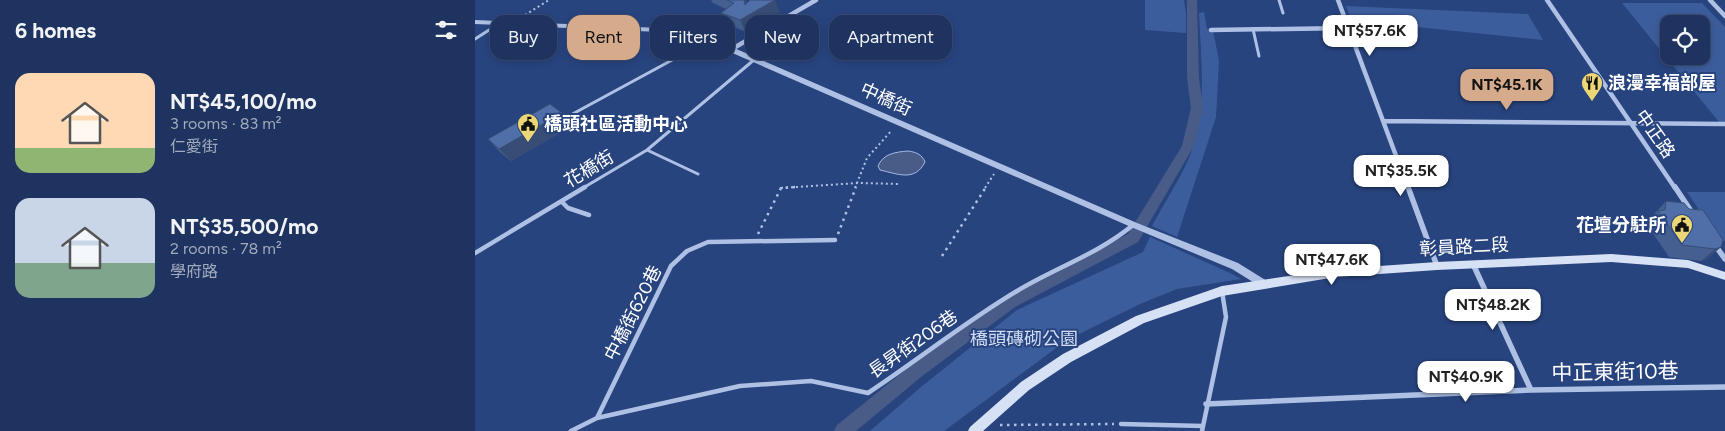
<!DOCTYPE html>
<html lang="en">
<head>
<meta charset="utf-8">
<style>
	body { margin:0; font-family:Figtree,"Noto Sans TC",sans-serif; background:#263b65; color:#f1f3f6; height:100vh; display:flex; flex-direction:column; font-size:19px; white-space:nowrap }
	* { box-sizing:border-box; margin:0 }
	p { font-size:16px; color:#a1aabd }
	.icon { flex:none; width:28px; height:28px; fill:none; stroke:currentColor; stroke-width:2; stroke-linecap:round; stroke-linejoin:round }
	.map { position:relative; flex:1; overflow:hidden }
	.details { display:flex; flex-direction:column; background:#1e335f; width:475px }
	.details>* { flex:none }
	.guide { position:absolute; left:15px; top:15px; width:475px; height:45px; display:flex; gap:10px }
	.fabs { position:absolute; left:1185px; top:15px; display:grid; gap:10px }
	.fabs a { display:grid; place-items:center; width:50px; height:50px; border-radius:10px; background:#1e335f; box-shadow:0 2px 8px #0003,0 0 0 1px #3c4e74; font-size:25px }
	.price { position:absolute; translate:-50% -42px; padding:0 11px; border-radius:10px; background:#fff; color:#222; font-size:16px; line-height:32px; filter:drop-shadow(0 1px 2px #0008) }
	.price::after { content:''; position:absolute; left:50%; top:30px; width:15px; height:11px; margin-left:-8px; background:inherit; clip-path:polygon(0 0,100% 0,50% 100%) }
	.price.on { background:#d6ab8b; color:#111 }
	ul { padding:0; list-style:none }
	li { display:flex; align-items:center; gap:15px; height:125px; padding:0 15px }
	li span { display:grid; place-items:center; flex:none; width:140px; height:100px; border-radius:15px; color:#555 }
	li>.icon { margin-inline-start:auto }
	span .icon { width:60px; height:60px; fill:#fffc; stroke-width:1 }
	li b { font-size:21px }
	h2 { display:flex; justify-content:space-between; align-items:center; height:60px; padding:0 15px; font-size:21px }
	.pill { padding:0 18px; border-radius:15px; background:#1e335f; box-shadow:0 2px 8px #0003,0 0 0 1px #3c4e74; font-size:18px; line-height:45px }
	.pill.on { background:#d6ab8b; color:#111 }
	main { display:flex; flex:1; min-height:0 }
	.map>svg:first-child { display:block }
	.green { fill:#3c5d9c; fill-rule:evenodd }
	.water { fill:#485c87; stroke:#a3bbe5 }
	.lines { fill:none; stroke-linecap:round; stroke-linejoin:round }
	.canal { fill:#485c87; fill-rule:evenodd }
	.path-far1 { stroke:#aec1e5; stroke-width:2; stroke-dasharray:2 3; stroke-linecap:butt }
	.path { stroke:#aec1e5; stroke-width:2.5; stroke-dasharray:2.5 4.5; stroke-linecap:butt }
	.service-far1 { stroke:#aec1e5; stroke-width:3 }
	.service { stroke:#aec1e5; stroke-width:4.5 }
	.minor-far1 { stroke:#aec1e5; stroke-width:4.5 }
	.minor { stroke:#aec1e5; stroke-width:5.5 }
	.tertiary { fill:#aec1e5; fill-rule:evenodd }
	.secondary { fill:#d7e1f5; fill-rule:evenodd }
	.wall { fill:#455f90 }
	.shaded-wall { fill:#384d75 }
	.building { fill:#506ea7; stroke:#384d75 }
	.labels { text-anchor:middle; stroke-width:4; stroke-linejoin:round; paint-order:stroke }
	.poi-label { font-size:18px; font-weight:bold; fill:#fff; stroke:#28447f; text-anchor:start }
	.street-label { font-size:18px; fill:#fff; stroke:#28447f }
	.park-label { font-size:18px; fill:#d1ddf4; stroke:#28447f }
	.near-street-label { font-size:21px; fill:#fff; stroke:#28447f }
</style>
</head>
<body>
<main>
<section class="details">
<h2>6 homes<svg class="icon" aria-label="filters" viewBox="0 0 24 24"><path d="M4 7h16M4 17h16"/><circle cx="9" cy="7" r="2"/><circle cx="15" cy="17" r="2"/></svg></h2>
<ul>
<li><span style="background:linear-gradient(#ffd9b3 75%,#8fb573 0)"><svg class="icon" aria-label="home" viewBox="0 0 24 24"><path d="M3 11l9-7 9 7M6 9v11h12V9"/></svg></span><div><b>NT$45,100/mo</b><p>3 rooms · 83 m²</p><p>仁愛街</p></div></li>
<li><span style="background:linear-gradient(#c9d6e8 65%,#7fa58c 0)"><svg class="icon" aria-label="home" viewBox="0 0 24 24"><path d="M3 11l9-7 9 7M6 9v11h12V9"/></svg></span><div><b>NT$35,500/mo</b><p>2 rooms · 78 m²</p><p>學府路</p></div></li>
</ul>
</section>
<div class="map">
<svg width="1250" height="431" viewBox="0 0 1250 431">
	<rect width="100%" height="100%" fill="#28447f"/>
	<path class="green" d="M670,0H709L711,14V33L670,30Z
		M1147,3H1227L1250,27V122H1244ZM1194,24H1226V56H1194Z
		M871,6L1053,14L1068,40L932,26L879,29Z
		M729,12L732,29L738,30L744,61L741,117L702,237L677,226C689,203 704,181 714,158C733,112 726,61 724,13Z
		M1212,192H1250V241H1245Z
		M675,237L755,273L766,279L702,289L665,304L592,340L469,431H395L446,387L542,310L668,252Z"/>
	<path class="water" d="M433,151C440,152 447,154 450,162C440,182 423,174 405,170L403,166C408,154 420,152 433,151Z"/>
	<g class="lines">
		<path class="canal" d="M712,0H722L724,78L728,108L719,146L663,242L540,307L446,377L381,431H359L362,425L434,367L530,297L653,234L707,146L716,108L712,78Z"/>
		<path class="path-far1" d="M50,15L74,0
			M316,24L326,42
			M306,188L383,183L423,184
			M380,188L392,158L417,130
			M510,188L519,174"/>
		<path class="path" d="M283,234L306,188L322,187
			M363,234L381,187
			M467,256L511,187
			M525,425L639,424"/>
		<path class="service-far1" d="M804,0L808,13
			M778,29L784,56
			M214,34L227,24
			M0,39L25,23
			M92,117L234,40
			M172,150L223,174
			M108,188L172,150L280,59"/>
		<path class="service" d="M87,202L93,208L114,215
			M0,253L110,187
			M122,418L196,266L212,251L233,242L360,240
			M646,424L728,426
			M96,431L122,418L265,386L336,381L393,393C443,360 490,322 542,291C580,268 623,254 658,225
			M727,431L751,317L747,291"/>
		<path class="minor-far1" d="M863,0L933,188
			M1072,0L1200,188
			M1235,0L1250,16
			M736,30L874,28
			M257,49L341,0
			M908,121L1250,124"/>
		<path class="minor" d="M933,187L962,266
			M1200,187L1218,214
			M1240,245L1250,259
			M998,264L1056,390
			M731,404L1056,390L1250,387"/>
		<path class="tertiary" d="M0,20L185,28L214,32L236,38L662,223L763,263L792,281L794,284L792,287L789,288L786,287L757,269L656,227L232,42L213,36L185,32L0,24Z"/>
		<path class="secondary" d="M1136,254L1213,260L1250,272V280L1213,268L1136,262L962,270L861,277L747,296L669,323L596,362L554,390L508,431H493L495,427L546,382L588,354L661,316L747,286L861,269L962,262Z"/>
	</g>
	<path class="wall" d="M236,0H271L272,3L305,12L271,32L252,24L246,13L251,9L238,3Z
		M97,126L36,161L25,152L13,139Z
		M1191,201L1214,209L1246,247L1232,259L1226,261L1194,257L1171,223Z"/>
	<path class="shaded-wall" d="M269,0H271L272,2L275,15L300,0L305,12L271,32L265,20L270,5Z
		M87,113L97,126L36,161L24,149Z
		M1246,247L1232,259L1226,261L1240,249Z"/>
	<path class="building" d="M252,0H269L270,5L275,0H300L265,20L246,13L259,3Z
		M75,104L87,113L24,149L13,139Z
		M1191,201L1209,203L1214,209L1228,210L1248,240L1246,247L1240,249L1207,245L1183,211L1190,210Z"/>
	<defs>
		<g id="restaurant-pin" transform="scale(1.125)"><path d="M0 17L-7.5 6A9.5 9.5 0 1 1 7.5 6Z" fill="#edd775" stroke="#28447f"/><path d="M-5-6h1v4h1v-4h1v4h1v-4h1v5L-1.5 .5V6h-2V.5L-5-1ZM5-6V6H3V1.5H1.5Q1.5-4 5-6Z" fill="#111"/></g>
		<g id="civic-pin" transform="scale(1.125)"><path d="M0 17L-7.5 6A9.5 9.5 0 1 1 7.5 6Z" fill="#edd775" stroke="#28447f"/><path d="M-.6-6.5H3V-4.5H.6V-3L4-1V1h2V6H-6V1h2V-1L-.6-3ZM-1.2 2.5V6h2.4V2.5Z" fill="#111"/></g>
	</defs>
	<g fill-rule="evenodd">
		<use href="#restaurant-pin" x="1117" y="83"/>
		<use href="#civic-pin" x="53" y="124"/>
		<use href="#civic-pin" x="1207" y="225"/>
	</g>
	<g class="labels">
		<g class="poi-label">
			<text x="1133" y="89">浪漫幸福部屋</text>
			<text x="69" y="130">橋頭社區活動中心</text>
			<text x="1191" y="231" text-anchor="end">花壇分駐所</text>
		</g>
		<g class="street-label">
			<text transform="translate(411 99) rotate(24)" y="6">中橋街</text>
			<text transform="translate(1180 134) rotate(55)" y="6">中正路</text>
			<text transform="translate(114 169) rotate(-31)" y="6">花橋街</text>
			<text transform="translate(989 247) rotate(-3)" y="6">彰員路二段</text>
			<text transform="translate(158 313) rotate(-63)" y="6">中橋街620巷</text>
			<text transform="translate(438 344) rotate(-35)" y="6">長昇街206巷</text>
		</g>
		<g class="park-label">
			<text x="549" y="345">橋頭磚砌公園</text>
		</g>
		<g class="near-street-label">
			<text transform="translate(1140 372) rotate(-1)" y="7">中正東街10巷</text>
		</g>
	</g>
</svg>
<div class="fabs">
<a><svg class="icon" aria-label="locate" viewBox="0 0 24 24"><circle cx="12" cy="12" r="6"/><path d="M12 2v4M12 18v4M2 12h4M18 12h4"/></svg></a>
</div>
<b class="price" style="left:895px;top:57px">NT$57.6K</b>
<b class="price on" style="left:1032px;top:111px">NT$45.1K</b>
<b class="price" style="left:926px;top:197px">NT$35.5K</b>
<b class="price" style="left:857px;top:286px">NT$47.6K</b>
<b class="price" style="left:1018px;top:331px">NT$48.2K</b>
<b class="price" style="left:991px;top:403px">NT$40.9K</b>
<div class="guide">
<a class="pill">Buy</a>
<a class="pill on">Rent</a>
<a class="pill">Filters</a>
<a class="pill">New</a>
<a class="pill">Apartment</a>
</div>
</div>
</main>
</body>
</html>
